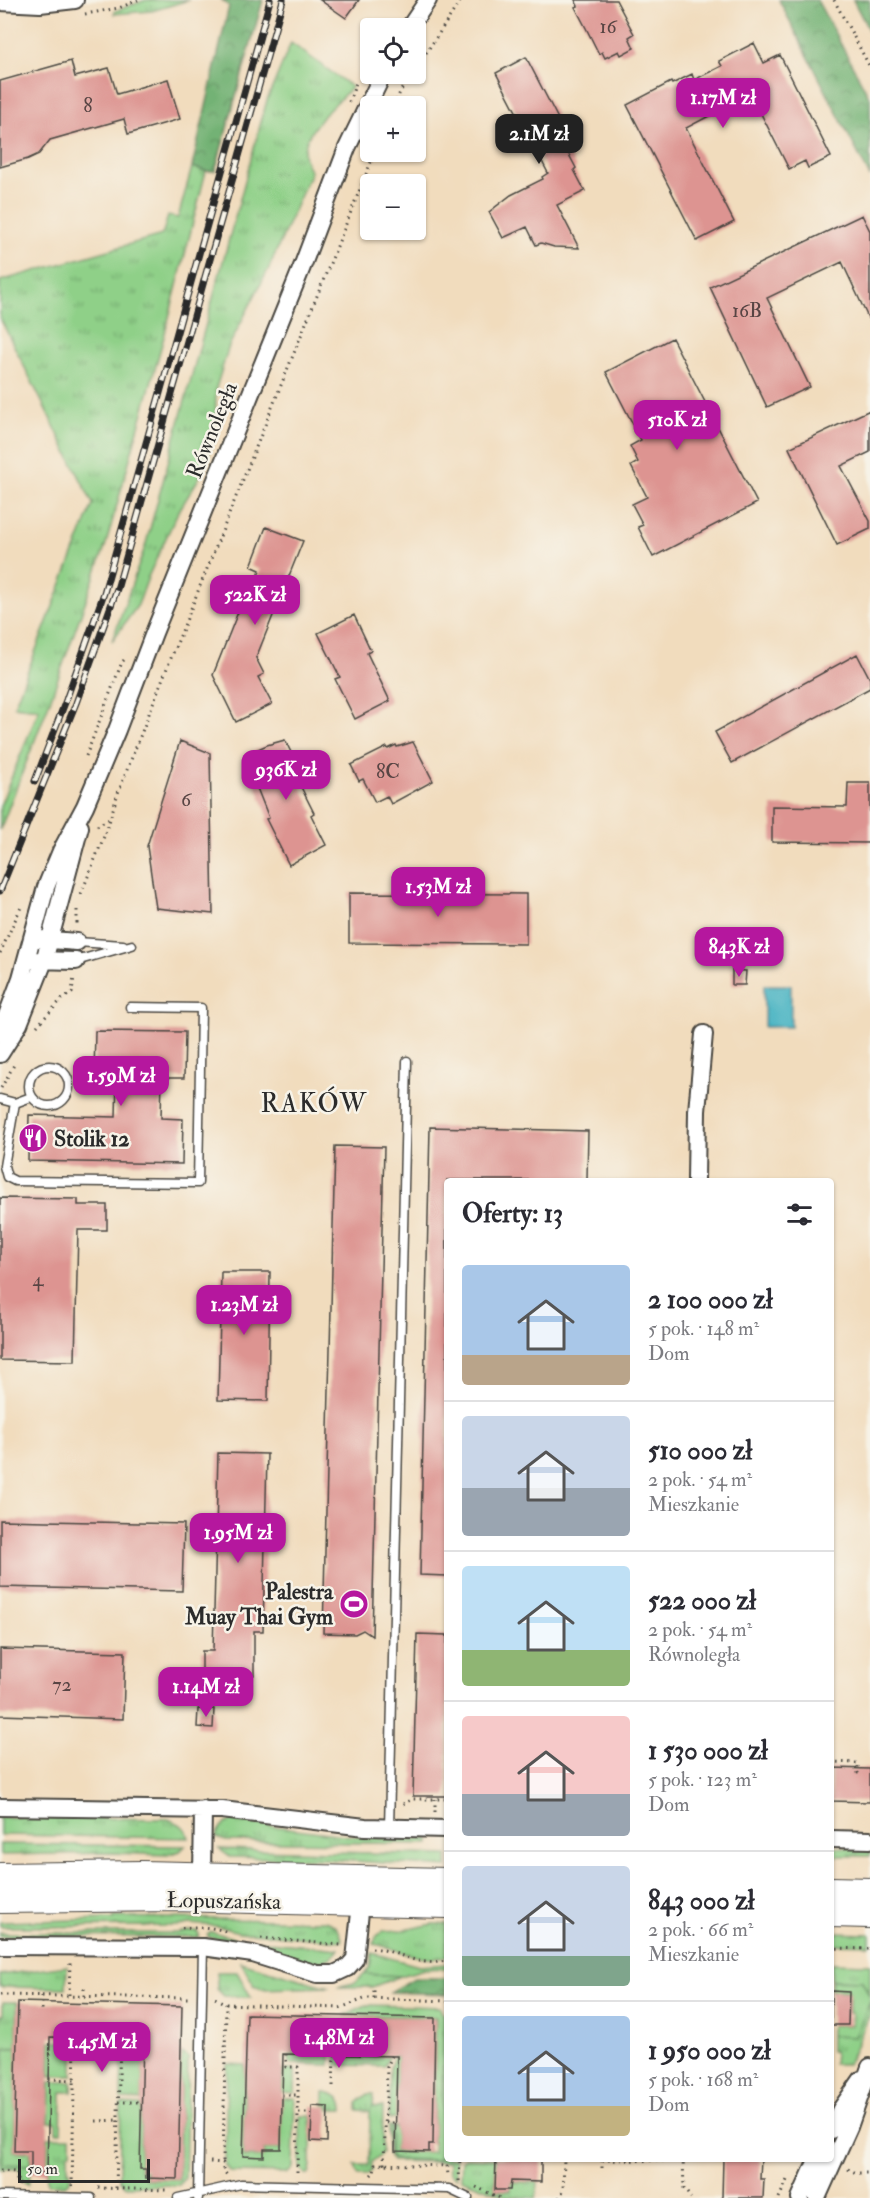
<!DOCTYPE html>
<html lang="pl">
<head>
<meta charset="utf-8">
<style>
	body { margin:0; font-family:"IM FELL Double Pica",serif; background:#f2f2f3; color:#2b2b33; height:100vh; display:flex; flex-direction:column; font-size:22px; white-space:nowrap }
	* { box-sizing:border-box; margin:0 }
	p { font-size:20px; color:#7c7c81 }
	.icon { flex:none; width:33px; height:33px; fill:none; stroke:currentColor; stroke-width:2; stroke-linecap:round; stroke-linejoin:round }
	.map { position:relative; flex:1; overflow:hidden }
	.sheet { position:absolute; left:444px; top:1178px; width:390px; height:984px; display:flex; flex-direction:column; background:#fff; border-radius:6px; box-shadow:0 2px 4px #0004 }
	.sheet>* { flex:none }
	.controls { position:absolute; left:360px; top:18px; display:grid; gap:12px }
	.controls a { display:grid; place-items:center; width:66px; height:66px; border-radius:6px; background:#fff; box-shadow:0 2px 4px #0004; font-size:30px }
	.scale { position:absolute; left:18px; bottom:15px; width:132px; box-sizing:border-box; padding-left:6px; border:3px solid #2b2b2b; border-top:0; font-size:16px; line-height:21px; white-space:nowrap; color:#2b2b2b; -webkit-text-stroke:4px #f7f3e8; paint-order:stroke }
	.price { position:absolute; translate:-50% -51px; padding:0 14px; border-radius:12px; background:#b5179e; color:#fff; font-size:20px; line-height:39px; filter:drop-shadow(0 2px 3px #0008) }
	.price::after { content:''; position:absolute; left:50%; top:36px; width:18px; height:14px; margin-left:-9px; background:inherit; clip-path:polygon(0 0,100% 0,50% 100%) }
	.price.active { background:#222; color:#fff }
	ul { padding:0; list-style:none }
	li { display:flex; align-items:center; gap:18px; height:150px; padding:0 18px }
	li+li { border-top:2px solid #e1e1e2 }
	li span { display:grid; place-items:center; flex:none; width:168px; height:120px; border-radius:6px; color:#555 }
	li>.icon { margin-inline-start:auto }
	span .icon { width:72px; height:72px; fill:#fffc; stroke-width:1 }
	li b { font-size:26px }
	h2 { display:flex; justify-content:space-between; align-items:center; height:72px; padding:0 18px; font-size:26px }
	.map>svg:first-child { display:block }
	.grass { fill:url(#grass-tufts); stroke:#5d7e5a; stroke-width:1.5 }
	.forest { fill:url(#forest-crowns); stroke:#4f6e50; stroke-width:1.5 }
	.garden { fill:#8fd088; stroke:#5d7e5a; stroke-width:1.5 }
	.water { fill:#45b2c2; stroke:#386e76; stroke-width:1.5 }
	.building { fill:#dd9491 }
	.lines { fill:none; stroke-linecap:round; stroke-linejoin:round }
	.lane-casing { stroke:#494641; stroke-width:11 }
	.street-casing { stroke:#494641; stroke-width:20 }
	.primary-casing { stroke:#494641; stroke-width:28 }
	.path { stroke:#494641; stroke-width:3; stroke-dasharray:1.5 4.5; stroke-linecap:butt }
	.lane { stroke:#fff; stroke-width:8 }
	.street { stroke:#fff; stroke-width:16 }
	.primary { stroke:#fff; stroke-width:26 }
	.rail-casing { stroke:#2b2b2b; stroke-width:7 }
	.rail { stroke:#f7f3e8; stroke-width:4.5; stroke-dasharray:14; stroke-linecap:butt }
	.labels { text-anchor:middle; stroke-width:5; stroke-linejoin:round; paint-order:stroke }
	.number-label { font-size:20px; fill:#584544 }
	.street-label { font-size:22px; fill:#2b2b2b; stroke:#f7f3e8 }
	.poi-label { font-size:22px; font-weight:bold; fill:#2b2b2b; stroke:#f7f3e8; text-anchor:start }
	.quarter-label { font-size:26px; letter-spacing:1.5px; fill:#2b2b2b; stroke:#f7f3e8 }
</style>
</head>
<body>
<div class="map">
<svg width="870" height="2198" viewBox="0 0 870 2198">
	<defs>
		<pattern id="grass-tufts" width="24" height="20" patternUnits="userSpaceOnUse" patternTransform="scale(1.5)"><rect width="24" height="20" fill="#8fd088"/><path d="M3 7l-1-3M5 7V3M7 7l1-3M15 17l-1-3M17 17v-4M19 17l1-3" fill="none" stroke="#75a96f"/></pattern>
		<pattern id="forest-crowns" width="20" height="18" patternUnits="userSpaceOnUse" patternTransform="scale(1.5)"><rect width="20" height="18" fill="#73b274"/><path d="M2 6a3 3 0 1 1 6 0M12 15a3 3 0 1 1 6 0" fill="none" stroke="#5f915f"/></pattern>
	</defs>
	<rect width="100%" height="100%" fill="#f7f3e8"/>
	<filter id="ink" filterUnits="userSpaceOnUse"><feTurbulence type="fractalNoise" baseFrequency=".0167" numOctaves="2"/><feDisplacementMap in="SourceGraphic" scale="12" xChannelSelector="R" yChannelSelector="G"/><feConvolveMatrix kernelMatrix="1 2 1 2 8 2 1 2 1" color-interpolation-filters="sRGB"/></filter>
	<filter id="wash" filterUnits="userSpaceOnUse"><feTurbulence type="fractalNoise" baseFrequency=".008" numOctaves="4" result="noise"/><feDisplacementMap in="SourceGraphic" scale="24" xChannelSelector="R" yChannelSelector="G"/><feGaussianBlur stdDeviation="1.35" result="paint"/><feColorMatrix in="noise" values="0 0 0 0 0 0 0 0 0 0 0 0 0 0 0 0 0 1.4 0 .05"/><feComposite in="paint" operator="in"/></filter>
	<g filter="url(#wash)">
		<rect width="100%" height="100%" fill="#f1dcbd"/>
		<path class="grass" d="M146,0H189L152,11L114,14L115,11Z
			M291,43L352,87C336,104 298,134 305,159C306,163 309,168 311,172L269,268L229,346L216,388L215,435L204,470L177,514L149,575L138,605L112,641L145,547L267,100Z
			M192,167L206,171L165,333L106,544L47,709L0,830V806L39,709L14,706L93,504L0,318V281L162,235L168,216L178,218Z
			M0,1817L168,1819C179,1823 186,1826 189,1838L0,1835Z
			M233,1821L367,1838L429,1839V1844L226,1841L216,1838C218,1828 223,1823 233,1821Z
			M0,1844L185,1846L180,1851L168,1855L113,1853L0,1855Z
			M831,1847L870,1848V1856H831Z
			M219,1849L447,1855V1867L322,1859L230,1857Z
			M113,1917L324,1921C335,1923 341,1931 342,1941L239,1932L217,1926L189,1924L179,1926L0,1927V1922L113,1919Z
			M433,1924H447V1957C417,1963 402,1949 374,1944L376,1937L383,1931L404,1930Z
			M831,1933L870,1934V1945L831,1944Z
			M241,1962L320,1985L331,1987L261,1989L254,1985Z
			M831,1963L870,1964V1997L862,1981L831,1980Z
			M67,1966L66,1988L0,1987V1975Z
			M217,1972H237L251,1997L224,1996L217,1989Z
			M365,1974L401,1976L372,1987H337L354,1983Z
			M3,2002H17V2048H5L4,2164L30,2165V2177L28,2184L20,2179V2169H0V2015H3Z
			M870,2002V2014L848,2064H833L834,2051H831V2036H855Z
			M444,2013H447V2158L456,2159V2178L449,2172V2162L392,2161L388,2156V2126H396V2127H391L390,2155L441,2154Z
			M324,2092C336,2093 343,2098 343,2110H330L329,2105H324Z
			M368,2094H374L373,2107H383L382,2152L372,2162V2171L367,2175H358L355,2165H369L370,2111L357,2110V2103Z
			M300,2116H311V2166L309,2174H305L300,2168Z
			M48,2137H71V2152L68,2153V2170H70V2180L65,2185L49,2184L47,2180Z
			M466,2158L496,2159L495,2190L511,2191V2182H538L536,2198L505,2196L461,2179L462,2160Z"/>
		<path class="forest" d="M222,0H263L215,171H206L192,167L229,6Z
			M779,0H817L870,98V177Z
			M853,0H869L870,3V33Z
			M414,1978H447V1994L390,1992Z"/>
		<path class="garden" d="M188,1931H197L199,1934L198,1937L0,1936V1933H176Z
			M212,1932L237,1939L339,1949C324,1976 278,1950 254,1944C239,1941 223,1940 208,1937V1934Z
			M372,1953L419,1966L447,1964V1968L424,1969L401,1976L365,1974L370,1967Z
			M831,1980L862,1981L870,1997V2002L855,2037L831,2036V2025H851L852,2013H849V1991L831,1990Z
			M366,2005L440,2007L442,2013H444L441,2154L437,2160L393,2159L390,2155L391,2127H396L395,2152H433L436,2017L344,2015Z
			M51,2042H73V2076H50Z
			M122,2044H138V2051H143L142,2100L121,2099Z
			M5,2048H17L14,2151L27,2152L28,2138H31L30,2165L3,2164Z
			M181,2053L188,2058L185,2178L178,2185L124,2186L119,2179L121,2104L141,2105L140,2170L145,2171V2179H179Z
			M290,2054L330,2055V2065L289,2064Z
			M337,2055L389,2057L384,2066L336,2065Z
			M394,2057H397L396,2119H389L390,2067Z
			M227,2064L245,2065L243,2157H264L265,2149H281L282,2098H295L293,2168L288,2173L230,2172L225,2166Z
			M283,2070H295V2093L282,2092Z
			M50,2082H72V2092H62L61,2132H56V2122H49Z"/>
		<path class="water" d="M764,985H791V1027H764Z"/>
		<g id="blocks">
			<path class="building" d="M320,0H359L346,18Z
				M575,0H616L634,34L629,37L634,48L621,55L619,51L605,58L602,52L599,54L586,28L575,7L578,6Z
				M754,43L764,63L780,55L831,157L808,168L805,161L789,169L751,94L686,128L734,222L697,241L627,105L671,82L672,84L692,74L694,80L722,66L719,61Z
				M526,57L571,144L565,147L576,168L574,170L585,191L557,205L579,248L554,247L541,243L536,245L527,227L503,238L489,212L511,195L543,179L542,177L548,173L496,73Z
				M71,61L75,77L109,68L117,94L168,79L180,119L128,134L124,119L50,140L39,154L28,159L0,167V81Z
				M862,215L870,231V322L842,262L767,298L810,387L767,407L710,287Z
				M672,338L757,503L653,557L638,527L643,525L632,504L647,497L631,466L638,462L630,446L641,440L606,372Z
				M870,410V452L841,466L870,521V529L837,545L789,448Z
				M266,527L303,541L256,658L264,674L258,677L272,704L236,722L213,675L244,597L249,599L260,570L251,566Z
				M354,615L371,651L367,653L390,701L355,719L335,679L340,677L318,633Z
				M857,654L870,679V688L732,763L715,732Z
				M285,740L304,779L301,781L304,785L301,787L314,813L311,815L326,845L289,865L266,819L269,818L255,783L258,782L249,753L267,745Z
				M180,741L210,753L213,914L156,908L147,846Z
				M413,742L433,781L391,804L387,796L375,802L363,779L359,781L351,765L387,747L388,749L396,745L397,747Z
				M848,783H870V843L772,842V806L847,807Z
				M349,893L526,894V944L349,943Z
				M732,970L746,971L745,985H732Z
				M95,1031L185,1032L184,1078H162L161,1118L183,1119L182,1164L28,1161L29,1115L116,1117L117,1077L94,1076Z
				M430,1127L588,1131L587,1180H447V1576L420,1575Z
				M335,1146L384,1147L372,1636L363,1630L355,1634L323,1633Z
				M0,1198L78,1199V1205H107V1230H78L75,1361L0,1360Z
				M221,1272H270L268,1401L218,1400Z
				M218,1453L267,1454L263,1631H254V1675H202V1651H213Z
				M0,1520L184,1524L182,1591L0,1587Z
				M417,1634L447,1635V1796H413Z
				M0,1649L125,1652L123,1719L0,1715Z
				M198,1709H214L213,1728L197,1727Z
				M831,1768L870,1769V1802L831,1801Z
				M831,1991L849,1992L848,2025H831Z
				M18,2002L182,2006L178,2179L146,2178V2169H140L143,2039L50,2037L47,2173H31V2151H14Z
				M247,2014L435,2018L433,2144H429V2152L395,2151L397,2056L283,2054L281,2149H264V2157L243,2156Z
				M312,2106L328,2107L327,2142L311,2141Z
				M496,2158H541V2182L511,2181L510,2190H495Z
				M723,2158H761L760,2179H764L763,2198H722Z"/>
		</g>
	</g>
	<g filter="url(#ink)">
		<use href="#blocks" fill-opacity="0" stroke="#494641" stroke-width="1.5"/>
		<g class="lines">
			<g class="lane-casing">
				<path id="lane" d="M77,942L123,945
					M76,961L132,945
					M29 1086a20 20 0 1 1 40 0a20 20 0 1 1-40 0Z
					M0,1099L15,1103L31,1097
					M15,1103L4,1166L7,1177L15,1181L198,1183L201,1008L130,1007
					M389,1828L407,1061
					M0,2196L91,2198
					M178,2198L241,2184L449,2189L468,2198
					M198,2198L203,1947"/>
			</g>
			<g class="street-casing">
				<path id="street" d="M0,2L40,4L75,0
					M409,28L428,0
					M39,939L77,942
					M33,960L76,961
					M0,1034L21,978L46,887L61,851L85,806L117,730L154,633L302,267L347,148L383,74
					M0,1054L19,1024L44,961L80,827
					M696,1180L697,1111L704,1034
					M0,1807L222,1810L365,1827L447,1829
					M831,1839L870,1840
					M202,1875L203,1809
					M0,1946L203,1947L253,1954L317,1974H334L347,1968L355,1959L361,1903
					M831,2130L841,2109L862,2079
					M800,2198L818,2158
					M817,2198L849,2127L870,2067"/>
			</g>
			<g class="primary-casing">
				<path id="primary" d="M0,1876L142,1874L447,1881
					M831,1890L870,1891
					M0,1900L174,1898L447,1905
					M831,1914L870,1915"/>
			</g>
			<path class="path" d="M834,0L870,67
				M85,14L119,8L138,0
				M416,68L461,0
				M349,102L357,80
				M394,106L401,90L412,74
				M86,756L122,662L125,659
				M97,826L108,819
				M81,894L107,829L118,793L161,683L375,152
				M77,910V924
				M0,953L22,905
				M37,1026L62,999L72,993L74,976
				M1,1088L14,1065
				M831,1762L858,1763V1773H861
				M403,1804L412,1799H447
				M435,1812V1799
				M182,1928C197,1926 214,1927 228,1932
				M261,1938L341,1945
				M372,1948C401,1951 414,1967 447,1961
				M831,1948L870,1949
				M0,1995L190,1998
				M69,1995L70,1963
				M42,1996V2012
				M84,1996V1984
				M215,1998L226,2004L223,2163
				M374,1998V1989
				M226,2004L340,2008L367,1998L447,2001
				M286,2054V2067H298V2113
				M49,2079L75,2080
				M333,2086L334,2055
				M282,2095H298
				M118,2102H142
				M96,2121L118,2120
				M386,2123H396
				M683,2158L684,2189L691,2198
				M602,2160L683,2161
				M210,2162L223,2163V2170L227,2175
				M384,2164L387,2067L392,2056
				M602,2168V2160
				M848,2169L856,2173H870
				M0,2171L17,2172V2183L20,2185
				M297,2172L298,2113H312
				M371,2175L374,2172L375,2164L447,2166L448,2175
				M459,2181L460,2158
				M72,2186L75,2041L141,2042
				M476,2187L500,2198
				M98,2188L167,2190V2192
				M116,2188L120,2041
				M559,2198L563,2191L564,2158
				M779,2198L787,2180"/>
			<use href="#lane" class="lane"/>
			<use href="#street" class="street"/>
			<use href="#primary" class="primary"/>
			<g class="rail-casing">
				<path id="rail" d="M35,781L66,700L104,593L270,0
					M0,891L76,703L118,586L283,0"/>
			</g>
			<use href="#rail" class="rail"/>
		</g>
	</g>
	<defs>
		<g id="restaurant-disc" transform="scale(1.5)"><circle r="9.5" fill="#b5179e" stroke="#f7f3e8"/><path d="M-5-6h1v4h1v-4h1v4h1v-4h1v5L-1.5 .5V6h-2V.5L-5-1ZM5-6V6H3V1.5H1.5Q1.5-4 5-6Z" fill="#fff"/></g>
		<g id="stadium-disc" transform="scale(1.5)"><circle r="9.5" fill="#b5179e" stroke="#f7f3e8"/><path d="M0-5a6.5 5 0 1 0 0 10a6.5 5 0 1 0 0-10ZM-3.5-1.8h7v3.6h-7Z" fill="#fff"/></g>
	</defs>
	<g fill-rule="evenodd">
		<use href="#restaurant-disc" x="33" y="1138"/>
		<use href="#stadium-disc" x="354" y="1604"/>
	</g>
	<g class="labels">
		<g class="number-label">
			<text x="608" y="33">16</text>
			<text x="88" y="112">8</text>
			<text x="747" y="317">16B</text>
			<text x="388" y="778">8C</text>
			<text x="186" y="806">6</text>
			<text x="38" y="1286">4</text>
			<text x="62" y="1691">72</text>
		</g>
		<g class="street-label">
			<text transform="translate(211 430) rotate(-68)" y="8">Równoległa</text>
			<text transform="translate(224 1900) rotate(1)" y="8">Łopuszańska</text>
		</g>
		<g class="poi-label">
			<text x="54" y="1146">Stolik 12</text>
			<text x="333" y="1599" text-anchor="end">Palestra<tspan x="333" dy="25">Muay Thai Gym</tspan></text>
		</g>
		<g class="quarter-label">
			<text x="314" y="1112">RAKÓW</text>
		</g>
	</g>
</svg>
<div class="controls">
<a><svg class="icon" aria-label="locate" viewBox="0 0 24 24"><circle cx="12" cy="12" r="6"/><path d="M12 2v4M12 18v4M2 12h4M18 12h4"/></svg></a>
<a>+</a>
<a>−</a>
</div>
<div class="scale">50 m</div>
<b class="price" style="left:723px;top:129px">1.17M zł</b>
<b class="price active" style="left:539px;top:165px">2.1M zł</b>
<b class="price" style="left:677px;top:451px">510K zł</b>
<b class="price" style="left:255px;top:626px">522K zł</b>
<b class="price" style="left:286px;top:801px">936K zł</b>
<b class="price" style="left:438px;top:918px">1.53M zł</b>
<b class="price" style="left:739px;top:978px">843K zł</b>
<b class="price" style="left:121px;top:1107px">1.59M zł</b>
<b class="price" style="left:244px;top:1336px">1.23M zł</b>
<b class="price" style="left:238px;top:1564px">1.95M zł</b>
<b class="price" style="left:206px;top:1718px">1.14M zł</b>
<b class="price" style="left:339px;top:2069px">1.48M zł</b>
<b class="price" style="left:102px;top:2073px">1.45M zł</b>
<section class="sheet">
<h2>Oferty: 13<svg class="icon" aria-label="filters" viewBox="0 0 24 24"><path d="M4 7h16M4 17h16"/><circle cx="9" cy="7" r="2"/><circle cx="15" cy="17" r="2"/></svg></h2>
<ul>
<li><span style="background:linear-gradient(#a9c7e8 75%,#b9a48a 0)"><svg class="icon" aria-label="home" viewBox="0 0 24 24"><path d="M3 11l9-7 9 7M6 9v11h12V9"/></svg></span><div><b>2 100 000 zł</b><p>5 pok. · 148 m²</p><p>Dom</p></div></li>
<li><span style="background:linear-gradient(#c9d6e8 60%,#9aa5b1 0)"><svg class="icon" aria-label="home" viewBox="0 0 24 24"><path d="M3 11l9-7 9 7M6 9v11h12V9"/></svg></span><div><b>510 000 zł</b><p>2 pok. · 54 m²</p><p>Mieszkanie</p></div></li>
<li><span style="background:linear-gradient(#bfe0f5 70%,#8fb573 0)"><svg class="icon" aria-label="home" viewBox="0 0 24 24"><path d="M3 11l9-7 9 7M6 9v11h12V9"/></svg></span><div><b>522 000 zł</b><p>2 pok. · 54 m²</p><p>Równoległa</p></div></li>
<li><span style="background:linear-gradient(#f6c9c9 65%,#9aa5b1 0)"><svg class="icon" aria-label="home" viewBox="0 0 24 24"><path d="M3 11l9-7 9 7M6 9v11h12V9"/></svg></span><div><b>1 530 000 zł</b><p>5 pok. · 123 m²</p><p>Dom</p></div></li>
<li><span style="background:linear-gradient(#c9d6e8 75%,#7fa58c 0)"><svg class="icon" aria-label="home" viewBox="0 0 24 24"><path d="M3 11l9-7 9 7M6 9v11h12V9"/></svg></span><div><b>843 000 zł</b><p>2 pok. · 66 m²</p><p>Mieszkanie</p></div></li>
<li><span style="background:linear-gradient(#a9c7e8 75%,#c2b280 0)"><svg class="icon" aria-label="home" viewBox="0 0 24 24"><path d="M3 11l9-7 9 7M6 9v11h12V9"/></svg></span><div><b>1 950 000 zł</b><p>5 pok. · 168 m²</p><p>Dom</p></div></li>
</ul>
</section>
</div>
</body>
</html>
